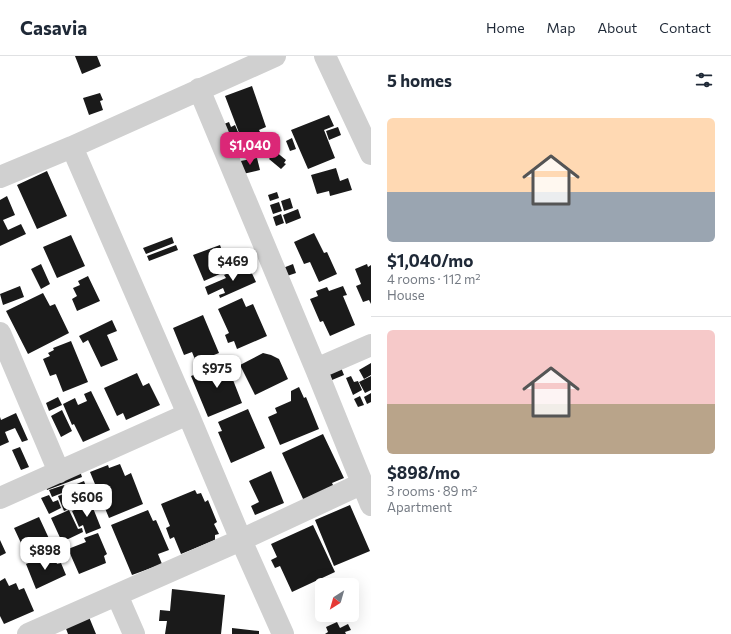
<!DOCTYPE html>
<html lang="en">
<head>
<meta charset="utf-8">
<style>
	body { margin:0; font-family:Commissioner,sans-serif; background:#f2f2f3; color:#1f2937; height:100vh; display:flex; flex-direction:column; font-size:15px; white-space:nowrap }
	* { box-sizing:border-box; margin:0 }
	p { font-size:13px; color:#747a83 }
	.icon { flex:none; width:22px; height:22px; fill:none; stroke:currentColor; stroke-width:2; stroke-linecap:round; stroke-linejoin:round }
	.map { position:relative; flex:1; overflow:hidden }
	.details { display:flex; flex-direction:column; background:#fff; width:360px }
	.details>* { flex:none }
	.needle { width:26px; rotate:217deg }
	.buttons { position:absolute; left:315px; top:522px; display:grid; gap:8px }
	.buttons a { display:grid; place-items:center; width:44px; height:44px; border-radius:6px; background:#fff; box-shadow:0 4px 16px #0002; font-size:20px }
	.price { position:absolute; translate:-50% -34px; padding:0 9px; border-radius:8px; background:#fff; color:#222; font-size:13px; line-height:26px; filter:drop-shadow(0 1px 2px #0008) }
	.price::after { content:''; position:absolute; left:50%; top:24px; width:12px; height:9px; margin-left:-6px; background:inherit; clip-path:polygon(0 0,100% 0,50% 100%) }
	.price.selected { background:#db2777; color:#fff }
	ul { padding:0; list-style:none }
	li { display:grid; align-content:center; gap:8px; height:212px; padding:0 16px }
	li+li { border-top:1px solid #e0e1e3 }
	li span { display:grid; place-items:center; height:124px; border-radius:6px; color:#555 }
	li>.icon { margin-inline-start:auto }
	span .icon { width:72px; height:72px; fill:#fffc; stroke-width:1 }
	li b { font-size:17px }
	h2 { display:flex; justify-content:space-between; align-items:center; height:48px; padding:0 16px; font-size:17px }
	header { display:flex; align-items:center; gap:24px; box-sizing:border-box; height:56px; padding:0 20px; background:#fff; border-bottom:1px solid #e0e1e3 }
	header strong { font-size:19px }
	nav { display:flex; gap:22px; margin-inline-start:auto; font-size:14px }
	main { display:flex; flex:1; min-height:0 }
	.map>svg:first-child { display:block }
	.building { fill:#1a1a1a }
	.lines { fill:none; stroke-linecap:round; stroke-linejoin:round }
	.minor { stroke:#d0d0d0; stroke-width:22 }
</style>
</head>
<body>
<header>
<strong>Casavia</strong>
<nav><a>Home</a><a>Map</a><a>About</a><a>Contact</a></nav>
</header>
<main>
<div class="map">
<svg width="371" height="578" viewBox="0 0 371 578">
	<rect width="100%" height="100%" fill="#fff"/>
	<path class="building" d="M75,0H97L101,10L82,18Z
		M252,30L266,71L259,74L260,76L241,82L225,40Z
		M100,37L103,44L100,45L103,54L89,59L83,42Z
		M329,59L334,70L324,74L335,102L308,113L291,74Z
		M229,66L231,71L235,69L238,76L223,81L219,70Z
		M338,71L341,79L329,84L326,75Z
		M292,82L296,93L290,95L286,85Z
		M254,92H265V101H253Z
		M275,95L286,104L284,107L286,108L281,113L269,103Z
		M257,102L260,114L243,118L240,105Z
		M336,112L340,125L348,122L352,134L330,140L329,135L317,138L311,119Z
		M47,115L67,160L37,173L17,129Z
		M277,136L279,142L270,145L268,139Z
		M7,140L15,159L3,164L8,174L21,168L26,178L0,190V144Z
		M290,142L293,152L284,155L281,145Z
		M279,146L282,155L273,158L270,149Z
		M298,153L301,162L286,168L283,159Z
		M281,158L284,167L276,170L273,161Z
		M314,177L324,197L327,196L337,218L319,226L310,206L304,208L294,186Z
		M71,179L85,210L57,222L43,191Z
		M172,181L174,187L146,198L143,192Z
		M176,189L178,194L149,205L147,200Z
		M220,189L229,214L204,225L193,199Z
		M41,208L50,228L41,233L31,213Z
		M293,208L296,217L287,220L283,212Z
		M367,208L368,211L371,209V248L369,244L363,246L356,230L361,228L355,213Z
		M244,210L246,213L249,211L256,226L220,242L219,239L225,237L223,232L208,239L205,231L226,222L224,219Z
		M88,220L100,245L77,255L72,243L77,240L73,232L80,229L78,225Z
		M20,230L24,241L3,249L0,238Z
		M343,230L347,239L343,240L355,269L330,280L323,265L320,266L310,243L318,240L316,235L327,231L329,235Z
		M43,237L50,250L55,248L69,277L28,298L6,255Z
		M242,242L246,251L253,248L267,280L237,293L234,285L228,287L225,279L229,277L218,253Z
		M203,259L219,297L196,306L192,296L184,299L173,272Z
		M112,264L117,275L107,279L118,304L101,311L88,284L83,287L79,280Z
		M71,285L88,326L63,336L56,318L50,320L43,303L50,300L48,297L54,294L53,292Z
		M263,297L271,299L279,303L288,323L255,339L240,309Z
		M226,306L242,347L208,361L191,320Z
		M371,307V319L364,323L359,314Z
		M340,309L344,319L332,324L328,313Z
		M137,317L143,330L149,327L160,349L126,364L123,357L117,360L104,332Z
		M351,320L354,326L358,325L362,334L353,339L346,322Z
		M371,320V334L365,337L359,326Z
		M299,331L304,342L306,341L319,373L280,389L268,361L277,357L275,352L291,345V335Z
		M91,335L110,374L83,386L74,368L72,369L63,348L75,342L78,349L87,345L84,338Z
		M371,337V346L367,348L364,341Z
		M360,340L364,349L358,351L354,343Z
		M58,341L62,349L49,355L46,347Z
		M248,353L265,392L231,407L218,376L222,375L218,366Z
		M62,354L72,375L61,381L51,360Z
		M16,357L28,384L22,386L15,372L5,376L9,386L0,390V361L1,364Z
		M323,378L344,422L332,427L334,431L304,445L282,397Z
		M20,391L29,411L21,414L12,394Z
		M120,408L125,420L131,417L143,448L109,462L90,416L108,409L109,412Z
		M79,412L82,421L47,434L44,425Z
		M271,415L284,447L255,459L251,450L259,446L249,425Z
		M84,425L91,444L74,450L67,432Z
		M64,429L67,435L52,441L49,434Z
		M195,434L197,438L201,437L205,446L208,444L217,466L214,468L219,478L215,479V484L181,498L174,481L170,483L166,472L170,470L161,448Z
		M67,437L73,451L64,455L58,440Z
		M49,439L53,446L58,444L61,452L49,458L41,442Z
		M91,447L101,472L86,478L83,469L79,471L72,455Z
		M350,449L370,495L334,510L315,464Z
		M69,454L78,473L82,472L83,476L62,486L51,462Z
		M148,454L153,465L156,464L169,494L158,498L162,508L132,519L111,469Z
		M39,461L52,489L27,500L14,472Z
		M313,469L335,516L292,536L280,510L275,512L271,504L277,501L271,488Z
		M98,477L107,498L104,500L106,507L79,518L68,493L86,486L84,482Z
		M0,484L6,497L0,500Z
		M53,497L57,508L61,507L66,519L36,533L26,508Z
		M5,522L9,530L16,527L19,534L24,532L34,555L4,568L0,560V525Z
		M172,533L225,539L221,578H165L167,565H159L160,554L170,555Z
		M89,561L96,578H68L65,570Z
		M337,566L340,572L348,568L351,574L345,576L346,578H325L328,576L326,571Z
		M232,572L259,575V578H232Z"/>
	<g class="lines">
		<path class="minor" d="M325,0L371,98
			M199,33L316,313L371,449
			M72,91L188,358L241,484L283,578
			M0,121L72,91L275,0
			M0,277L59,416
			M316,313L371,289
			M0,442L188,358
			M117,539L134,578
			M28,578L241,484L361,428"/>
	</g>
</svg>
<div class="buttons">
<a><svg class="needle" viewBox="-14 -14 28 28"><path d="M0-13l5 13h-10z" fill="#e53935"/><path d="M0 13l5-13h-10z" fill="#747a83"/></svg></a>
</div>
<b class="price selected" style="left:250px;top:110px">$1,040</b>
<b class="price" style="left:233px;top:226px">$469</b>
<b class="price" style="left:217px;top:333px">$975</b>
<b class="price" style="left:87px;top:462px">$606</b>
<b class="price" style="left:45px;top:515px">$898</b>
</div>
<section class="details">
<h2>5 homes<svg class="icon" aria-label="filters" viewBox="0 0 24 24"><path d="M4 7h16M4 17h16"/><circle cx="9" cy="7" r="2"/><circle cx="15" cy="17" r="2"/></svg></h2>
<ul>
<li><span style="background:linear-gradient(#ffd9b3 60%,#9aa5b1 0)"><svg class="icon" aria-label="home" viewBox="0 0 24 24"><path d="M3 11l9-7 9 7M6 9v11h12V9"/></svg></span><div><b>$1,040/mo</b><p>4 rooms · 112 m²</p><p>House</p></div></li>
<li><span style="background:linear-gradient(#f6c9c9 60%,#b9a48a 0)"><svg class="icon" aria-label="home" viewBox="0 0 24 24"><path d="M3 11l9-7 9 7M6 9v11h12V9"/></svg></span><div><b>$898/mo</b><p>3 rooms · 89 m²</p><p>Apartment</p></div></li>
</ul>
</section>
</main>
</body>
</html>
